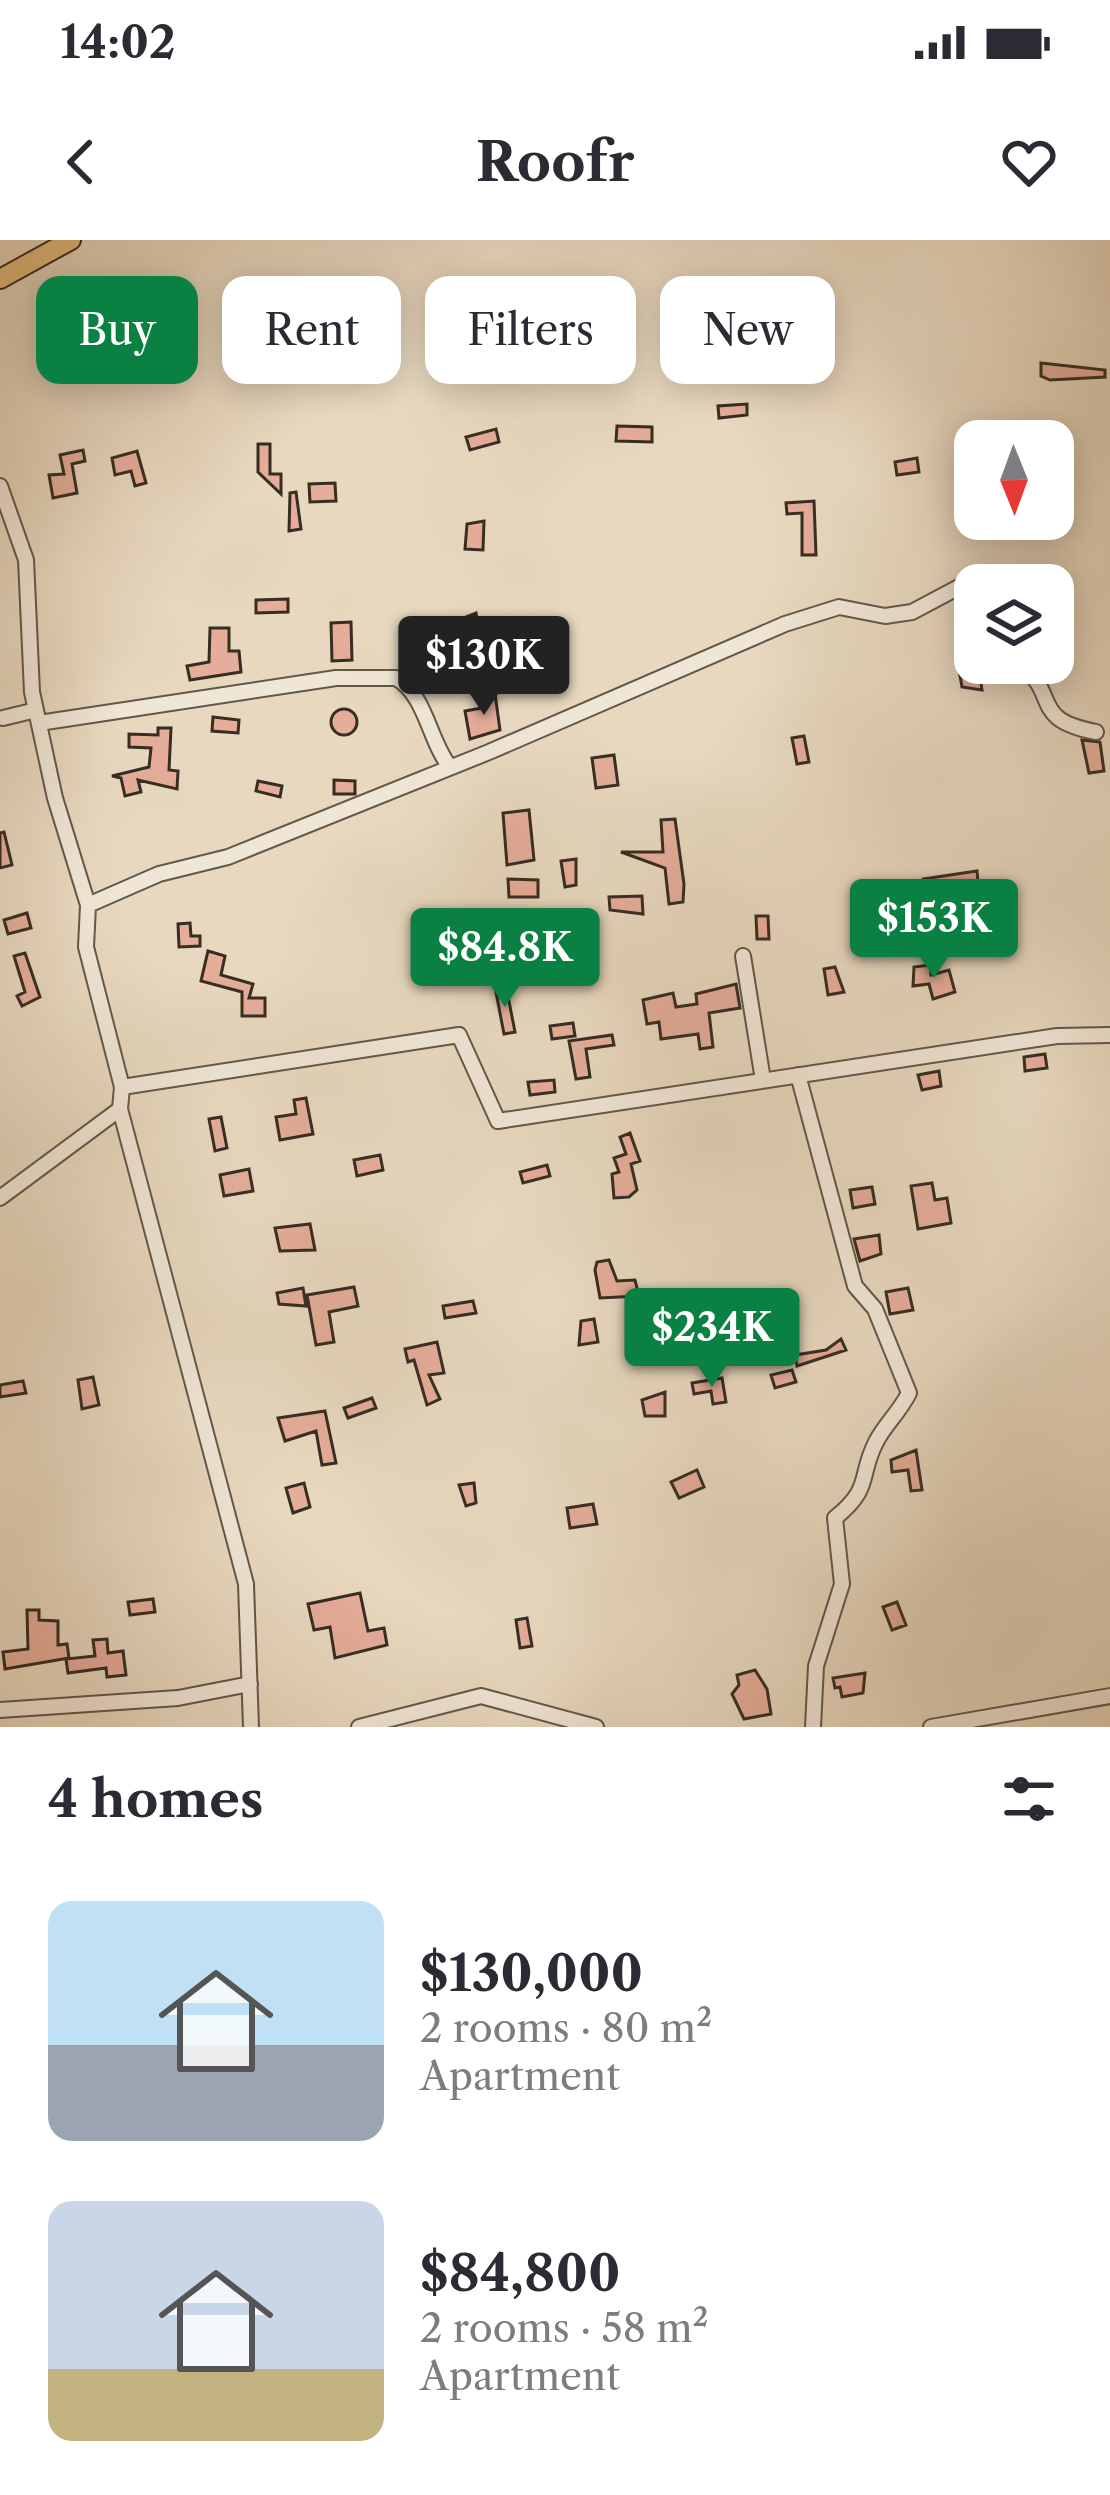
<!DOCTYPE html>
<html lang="en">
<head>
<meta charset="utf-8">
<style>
	body { margin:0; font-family:"Libre Caslon Text",serif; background:#f7f7f7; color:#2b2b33; height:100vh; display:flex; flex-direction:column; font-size:45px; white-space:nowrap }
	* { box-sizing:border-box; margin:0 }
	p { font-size:39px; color:#7c7c81 }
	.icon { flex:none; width:66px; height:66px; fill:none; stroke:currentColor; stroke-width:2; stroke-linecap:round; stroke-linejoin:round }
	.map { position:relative; height:1487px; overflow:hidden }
	.side { display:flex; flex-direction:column; background:#fff; flex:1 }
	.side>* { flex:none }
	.guide { position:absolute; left:36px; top:36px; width:1038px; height:108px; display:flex; gap:24px }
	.needle { width:78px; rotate:179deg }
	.controls { position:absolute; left:954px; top:180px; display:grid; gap:24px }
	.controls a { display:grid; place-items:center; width:120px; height:120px; border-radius:24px; background:#fff; box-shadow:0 6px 30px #0003; font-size:60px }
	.price { position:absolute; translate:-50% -102px; padding:0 27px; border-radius:12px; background:#0b8043; color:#fff; font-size:39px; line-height:78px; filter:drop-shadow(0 3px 6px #0008) }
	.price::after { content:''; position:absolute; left:50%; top:72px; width:36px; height:27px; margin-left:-18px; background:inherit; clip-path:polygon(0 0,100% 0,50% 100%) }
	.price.current { background:#222; color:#fff }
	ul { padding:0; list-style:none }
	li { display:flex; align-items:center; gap:36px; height:300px; padding:0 48px }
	li span { display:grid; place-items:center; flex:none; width:336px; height:240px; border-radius:24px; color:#555 }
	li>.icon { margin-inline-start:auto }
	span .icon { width:144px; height:144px; fill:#fffc; stroke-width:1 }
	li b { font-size:51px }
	h2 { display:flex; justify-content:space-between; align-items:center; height:144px; padding:0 48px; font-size:51px }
	.pill { padding:0 42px; border-radius:24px; background:#fff; box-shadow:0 6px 30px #0003; font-size:42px; line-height:108px }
	.pill.current { background:#0b8043; color:#fff }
	.status { display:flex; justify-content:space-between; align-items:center; height:84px; padding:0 60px; background:#fff; direction:ltr }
	.status svg { height:33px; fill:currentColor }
	header { display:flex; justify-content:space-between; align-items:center; height:156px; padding:0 48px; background:#fff; font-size:54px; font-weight:700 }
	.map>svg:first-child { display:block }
	.building { fill:#e5ad9a; stroke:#362d23; stroke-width:3 }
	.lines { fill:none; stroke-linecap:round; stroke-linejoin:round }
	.minor-casing { stroke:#62584a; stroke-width:18 }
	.major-casing { stroke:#362d23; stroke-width:22 }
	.minor { stroke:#f0e6d5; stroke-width:14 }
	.major { stroke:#e4bc80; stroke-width:18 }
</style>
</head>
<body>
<div class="status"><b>14:02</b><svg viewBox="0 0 49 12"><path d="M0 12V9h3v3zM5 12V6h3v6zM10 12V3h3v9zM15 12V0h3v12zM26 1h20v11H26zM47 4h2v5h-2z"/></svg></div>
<header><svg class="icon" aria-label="back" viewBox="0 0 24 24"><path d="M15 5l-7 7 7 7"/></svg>Roofr<svg class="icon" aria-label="heart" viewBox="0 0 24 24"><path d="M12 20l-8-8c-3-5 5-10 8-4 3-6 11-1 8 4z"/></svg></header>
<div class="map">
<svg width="1110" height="1487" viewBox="0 0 1110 1487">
	<rect width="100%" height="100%" fill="#e8d8bf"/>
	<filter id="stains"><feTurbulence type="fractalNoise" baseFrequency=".00167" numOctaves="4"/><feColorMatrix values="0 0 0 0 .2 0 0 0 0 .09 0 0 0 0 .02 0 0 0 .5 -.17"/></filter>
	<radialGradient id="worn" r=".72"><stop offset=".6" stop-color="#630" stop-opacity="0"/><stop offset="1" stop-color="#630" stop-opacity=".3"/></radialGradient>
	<path class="building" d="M1041,123L1105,130V137L1050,140L1041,136Z
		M747,164V175L719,178L718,166Z
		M617,186L652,187V202L616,201Z
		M496,189L499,202L470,210L466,197Z
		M258,204H270V234H281V254L258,232Z
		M83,210L85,221L72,224L77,253L53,258L49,235L64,234L60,215Z
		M137,211L146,243L135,246L131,231L115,235L112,218Z
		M917,218L919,232L897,235L895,222Z
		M335,243L336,261L310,262L309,244Z
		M296,252L301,289L289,291L290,253Z
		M814,261L816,315H802V273L787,274L786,263Z
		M484,281L483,310L465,309L467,284Z
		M288,359V372L256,373V360Z
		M476,373L481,400L454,405L451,383Z
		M351,382L352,420L332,421L331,383Z
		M210,388H229V411H239L241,432L190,440L187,426L209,422Z
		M975,423H978L982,450L962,447L958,425Z
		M495,454L500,490L470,499L465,471L482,468L480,456Z
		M331 482a13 13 0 1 1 26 0a13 13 0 1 1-26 0Z
		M213,477L239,480L238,493L212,491Z
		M158,488H171L169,530L178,531L177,549L138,540L141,552L125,556L121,538L112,536L149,527L151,508L129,507V494L158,495Z
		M804,496L809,522L797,524L792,498Z
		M1082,500L1100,502L1104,531L1089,533Z
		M614,515L618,545L596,548L592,518Z
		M334,540L355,541V554H334Z
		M258,541L282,546L280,557L256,551Z
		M529,570L534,620L507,625L503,573Z
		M675,579L684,644L683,662L669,664L665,628L621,612H663L661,580Z
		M4,592L12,625L0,628V593Z
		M576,619V645L565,647L561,621Z
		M977,631L979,652L995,649L997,660L965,664L961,647L923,649V639Z
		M508,639L538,640V657H509Z
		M642,656L643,674L610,670L609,657Z
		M27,673L31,688L8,694L4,680Z
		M756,676H768L769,699H757Z
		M190,683L191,696H200V706L179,707L178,684Z
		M208,711L225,716L221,735L253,744L249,758H265V776H242V752L201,741Z
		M25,713L40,757L22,766L17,756L25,752L14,716Z
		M930,725L931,735L949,730L955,752L933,759L929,744L913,746L914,727Z
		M835,727L844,752L828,755L824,729Z
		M736,744L740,768L709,773L713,807L700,809L698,794L661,799L659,782L647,784L643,760L673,753L676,767L697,764L696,754Z
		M506,746L515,792L504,794L495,747Z
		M573,783L575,796L552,799L550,786Z
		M612,795L614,805L586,809L590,837L576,839L569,801Z
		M1045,814L1047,828L1025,831L1024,817Z
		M939,831L941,846L922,850L918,835Z
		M554,840L555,852L530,855L528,842Z
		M306,858L313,894L280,900L276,877L296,874L294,860Z
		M221,877L227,908L215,911L209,879Z
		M630,893L640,921L631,924L637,950L629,957L614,958L612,934L619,932L614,918L626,914L620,897Z
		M380,915L383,930L357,936L354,920Z
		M547,925L550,936L523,943L520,932Z
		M249,929L253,951L224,956L220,935Z
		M932,943L935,960L947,958L951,983L918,989L911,946Z
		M872,947L875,964L853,968L850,950Z
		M310,984L315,1010L280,1011L275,988Z
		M879,995L881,1014L860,1021L854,999Z
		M609,1020L617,1041L635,1040L639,1056L600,1058L595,1030L597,1022Z
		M354,1047L358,1066L329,1072L334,1102L316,1105L307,1055Z
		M303,1048L306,1066L279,1064L277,1053Z
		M908,1048L913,1070L890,1074L886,1052Z
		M473,1061L476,1073L445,1078L443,1066Z
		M594,1079L598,1102L579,1105L581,1081Z
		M703,1087L712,1116L690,1121L682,1103L690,1090Z
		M841,1099L846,1110L797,1126L795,1115L826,1110Z
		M437,1102L444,1133L429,1135L440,1159L427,1165L414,1120L408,1122L405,1109Z
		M792,1130L796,1142L775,1148L771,1135Z
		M93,1137L99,1165L82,1169L78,1140Z
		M722,1138L726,1162L713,1164L711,1151L694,1154L692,1143Z
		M23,1141L26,1153L0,1157V1145Z
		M665,1152V1176H645L642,1160Z
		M372,1158L376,1168L348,1178L344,1168Z
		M325,1171L336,1223L322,1225L316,1191L285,1201L278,1178Z
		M916,1210L922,1250L911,1251L908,1230L892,1232L891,1220Z
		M697,1230L704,1247L679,1258L671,1242Z
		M304,1243L310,1267L293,1273L286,1248Z
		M474,1243L476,1263L466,1266L459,1245Z
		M593,1264L597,1284L570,1288L567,1268Z
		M360,1353L368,1391L384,1388L387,1405L335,1418L330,1387L314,1390L308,1364Z
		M153,1359L155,1372L130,1375L128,1362Z
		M897,1362L906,1385L892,1390L883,1367Z
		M27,1370H39V1380L58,1381V1405L67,1404L69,1418L5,1429L3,1412L28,1409Z
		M527,1378L532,1406L520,1408L516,1380Z
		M107,1399L108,1413L123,1411L126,1435L107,1437L106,1428L68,1433L66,1419L95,1416L93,1400Z
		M755,1430L767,1449L771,1474L744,1479L732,1454L739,1445L737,1435Z
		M865,1433L863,1453L842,1457L840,1447L835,1448L833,1438Z"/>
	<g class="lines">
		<g class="minor-casing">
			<path id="minor" d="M0,246L26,320L32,452L55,558L88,665L86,707L122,847L120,869L246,1344L251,1487
				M1017,423C1062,453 1027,479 1096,492
				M3,478L36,470
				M39,483L336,438H396C426,455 429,501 450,527
				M88,665L159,634L228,617L489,512L785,384L839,367L885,376L912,372L959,347L975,348
				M743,716L763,840
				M798,835L855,1046L875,1069L909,1153C899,1173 885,1184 876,1202C858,1237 873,1247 835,1278L842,1344L816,1426L813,1487
				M122,847L459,795L498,881L1057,796L1110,795
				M0,958L120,869
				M0,1470L178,1458L250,1444
				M359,1487L481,1456L596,1487
				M931,1487L1110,1456"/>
		</g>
		<g class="major-casing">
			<path id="major" d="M0,39L71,0"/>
		</g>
		<use href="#minor" class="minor"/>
		<use href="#major" class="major"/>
	</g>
	<rect width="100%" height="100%" filter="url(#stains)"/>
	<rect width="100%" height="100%" fill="url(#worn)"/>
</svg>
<div class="controls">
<a><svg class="needle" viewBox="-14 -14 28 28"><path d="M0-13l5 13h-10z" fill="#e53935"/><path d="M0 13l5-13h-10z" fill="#7c7c81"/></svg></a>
<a><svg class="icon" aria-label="layers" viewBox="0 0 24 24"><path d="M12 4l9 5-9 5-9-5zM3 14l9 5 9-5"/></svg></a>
</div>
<b class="price current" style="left:484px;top:478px">$130K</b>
<b class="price" style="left:934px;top:741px">$153K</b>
<b class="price" style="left:505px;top:770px">$84.8K</b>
<b class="price" style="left:712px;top:1150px">$234K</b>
<div class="guide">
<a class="pill current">Buy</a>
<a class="pill">Rent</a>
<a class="pill">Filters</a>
<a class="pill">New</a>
</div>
</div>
<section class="side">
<h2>4 homes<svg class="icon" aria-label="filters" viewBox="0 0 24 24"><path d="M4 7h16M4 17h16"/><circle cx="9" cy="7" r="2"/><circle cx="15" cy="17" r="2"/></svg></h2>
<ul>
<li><span style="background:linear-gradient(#bfe0f5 60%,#9aa5b1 0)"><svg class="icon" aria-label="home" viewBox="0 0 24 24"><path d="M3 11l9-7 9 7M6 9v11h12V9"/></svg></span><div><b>$130,000</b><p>2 rooms · 80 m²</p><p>Apartment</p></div></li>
<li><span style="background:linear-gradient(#c9d6e8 70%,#c2b280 0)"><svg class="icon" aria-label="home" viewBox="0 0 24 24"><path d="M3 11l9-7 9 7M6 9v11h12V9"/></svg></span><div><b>$84,800</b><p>2 rooms · 58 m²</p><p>Apartment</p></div></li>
</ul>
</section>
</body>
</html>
